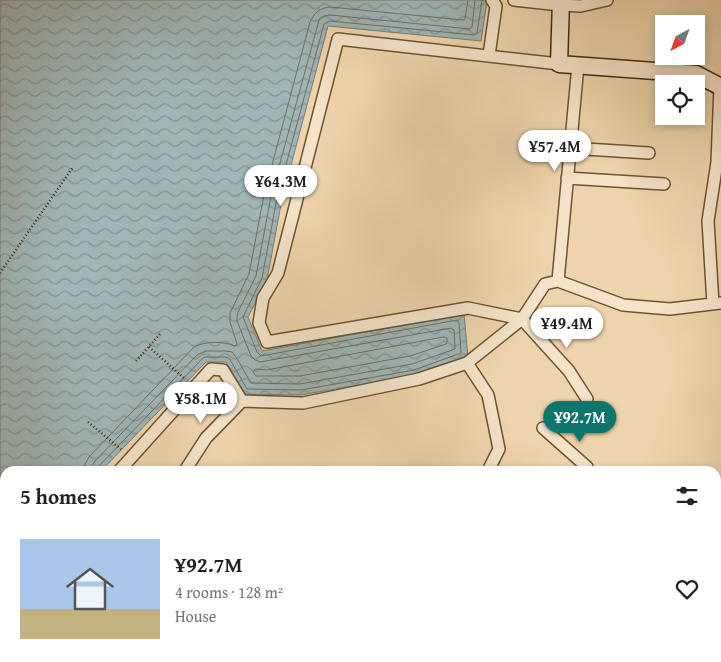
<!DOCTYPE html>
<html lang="en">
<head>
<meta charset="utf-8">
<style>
	body { margin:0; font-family:"Gentium Book Plus",serif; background:#f6f6f6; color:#222; height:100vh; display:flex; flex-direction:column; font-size:19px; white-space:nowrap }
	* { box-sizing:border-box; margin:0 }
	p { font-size:16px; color:#767676 }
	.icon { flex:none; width:28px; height:28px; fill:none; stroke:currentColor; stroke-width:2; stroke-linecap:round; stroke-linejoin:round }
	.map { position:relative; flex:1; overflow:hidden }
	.panel { position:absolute; left:0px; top:466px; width:721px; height:196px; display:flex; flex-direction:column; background:#fff; border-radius:15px 15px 0 0; box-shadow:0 2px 8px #0003 }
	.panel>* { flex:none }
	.needle { width:32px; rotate:221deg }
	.fabs { position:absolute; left:655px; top:15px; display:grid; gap:10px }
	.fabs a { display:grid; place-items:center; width:50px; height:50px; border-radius:0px; background:#fff; box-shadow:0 2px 8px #0003; font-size:25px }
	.price { position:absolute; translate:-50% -42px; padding:0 11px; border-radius:18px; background:#fff; color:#222; font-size:16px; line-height:32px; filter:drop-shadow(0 1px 2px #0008) }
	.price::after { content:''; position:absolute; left:50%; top:30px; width:15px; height:11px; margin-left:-8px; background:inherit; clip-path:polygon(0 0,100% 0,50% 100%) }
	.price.selected { background:#0f766e; color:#fff }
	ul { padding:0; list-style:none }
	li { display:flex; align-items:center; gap:15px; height:125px; padding:0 20px }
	li span { display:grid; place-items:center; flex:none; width:140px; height:100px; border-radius:0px; color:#555 }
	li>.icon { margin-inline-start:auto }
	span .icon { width:60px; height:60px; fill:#fffc; stroke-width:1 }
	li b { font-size:21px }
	h2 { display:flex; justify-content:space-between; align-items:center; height:60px; padding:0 20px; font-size:21px }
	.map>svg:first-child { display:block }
	.water { fill:url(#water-waves); stroke:#7a7d72 }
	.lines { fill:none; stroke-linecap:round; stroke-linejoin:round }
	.shore { stroke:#706f61; stroke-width:1 }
	.minor-casing { stroke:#6d5434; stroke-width:14 }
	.secondary-casing { stroke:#42290c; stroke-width:19 }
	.path { stroke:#42290c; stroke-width:2.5; stroke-dasharray:1 2.5; stroke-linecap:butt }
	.minor { stroke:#f4e3c9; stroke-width:11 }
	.secondary { stroke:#f4e3c9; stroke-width:16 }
</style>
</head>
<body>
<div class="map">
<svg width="721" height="662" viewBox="0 0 721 662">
	<defs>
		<pattern id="water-waves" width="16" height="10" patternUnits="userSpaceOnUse" patternTransform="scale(1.25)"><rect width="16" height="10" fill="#9fb5b6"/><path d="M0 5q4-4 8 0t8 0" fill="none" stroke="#839392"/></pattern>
	</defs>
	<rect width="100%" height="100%" fill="#eed4ac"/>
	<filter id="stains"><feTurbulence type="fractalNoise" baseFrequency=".004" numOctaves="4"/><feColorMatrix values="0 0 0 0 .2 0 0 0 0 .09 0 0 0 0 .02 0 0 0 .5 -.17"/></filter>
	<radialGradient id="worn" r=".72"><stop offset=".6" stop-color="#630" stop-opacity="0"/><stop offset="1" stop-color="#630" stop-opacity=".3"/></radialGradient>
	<path class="water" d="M0,0H476L487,1L481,41L328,26L282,199L267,280L248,317L262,351L464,314L468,357L415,375L301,395L244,394L226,362H206L101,471H5V487L0,484Z"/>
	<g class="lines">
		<path class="shore" d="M444,337L447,338V343L446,344L410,356L300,376H256L253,372L255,369L266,370Z
			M84,471L85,464L89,457L194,347C205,341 224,341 235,346L237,344L230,322V313L249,274L264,195L310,22C314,13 320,8 330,7L463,20L465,19L468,0
			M91,471L92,466L95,461L197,355L206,351H226L232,352L236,357L251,383L300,384L412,364L455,349L454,330L451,328L260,362L255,360L251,356L237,321V317L238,312L256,276L271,196L319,20L324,16L330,15L470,29L472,27L475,0
			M98,471L99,466L204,357H225L229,358L247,389L301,390L414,370L461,353L459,323L457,320L261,356L257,352L243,317L262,278L277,198L324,24L330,21L475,35L477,33L482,0"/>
		<g class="minor-casing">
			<path id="minor" d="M514,0L560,5L581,6L607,0
				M489,55L496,6L492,0
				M559,64L338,39L278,273L263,298L259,323L267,342L468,308L522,319L569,371L587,399
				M570,148L649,153
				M567,178L664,184
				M558,281L578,65
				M713,304L708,221L717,162L720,86L721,84
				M467,363L488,395L499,449L490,467L491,471
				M543,428L587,467L586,471
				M186,469L206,438L242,401
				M119,471L211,369L223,370L242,401L303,403L419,379L467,363L522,319L545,284L558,281L623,305L670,309L721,303
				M716,566L721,558
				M0,592L5,586
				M466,658L473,662
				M666,658L673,662
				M565,662L567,658"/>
		</g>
		<g class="secondary-casing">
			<path id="secondary" d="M561,0L559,64L696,74L721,87"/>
		</g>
		<path class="path" d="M0,273L73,167
			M149,347L185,379
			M136,361L161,333
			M88,422L122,450"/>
		<use href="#minor" class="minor"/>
		<use href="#secondary" class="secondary"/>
	</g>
	<rect width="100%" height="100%" filter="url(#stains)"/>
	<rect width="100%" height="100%" fill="url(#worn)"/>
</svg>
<div class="fabs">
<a><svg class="needle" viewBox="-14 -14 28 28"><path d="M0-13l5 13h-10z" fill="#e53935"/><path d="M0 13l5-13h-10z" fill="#767676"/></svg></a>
<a><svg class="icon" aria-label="locate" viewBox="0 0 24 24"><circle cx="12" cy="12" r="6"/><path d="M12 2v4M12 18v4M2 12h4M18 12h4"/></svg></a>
</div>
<b class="price" style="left:555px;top:172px">¥57.4M</b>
<b class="price" style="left:281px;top:207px">¥64.3M</b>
<b class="price" style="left:567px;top:349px">¥49.4M</b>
<b class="price" style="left:201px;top:424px">¥58.1M</b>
<b class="price selected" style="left:580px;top:443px">¥92.7M</b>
<section class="panel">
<h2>5 homes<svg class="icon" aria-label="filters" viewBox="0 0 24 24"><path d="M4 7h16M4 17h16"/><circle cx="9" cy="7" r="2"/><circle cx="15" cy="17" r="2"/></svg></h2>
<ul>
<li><span style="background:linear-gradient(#a9c7e8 70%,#c2b280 0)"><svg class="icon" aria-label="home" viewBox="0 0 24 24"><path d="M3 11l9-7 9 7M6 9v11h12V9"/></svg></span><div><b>¥92.7M</b><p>4 rooms · 128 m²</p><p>House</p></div><svg class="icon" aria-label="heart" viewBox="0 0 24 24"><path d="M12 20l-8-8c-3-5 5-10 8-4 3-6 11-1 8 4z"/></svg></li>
</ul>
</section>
</div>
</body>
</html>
